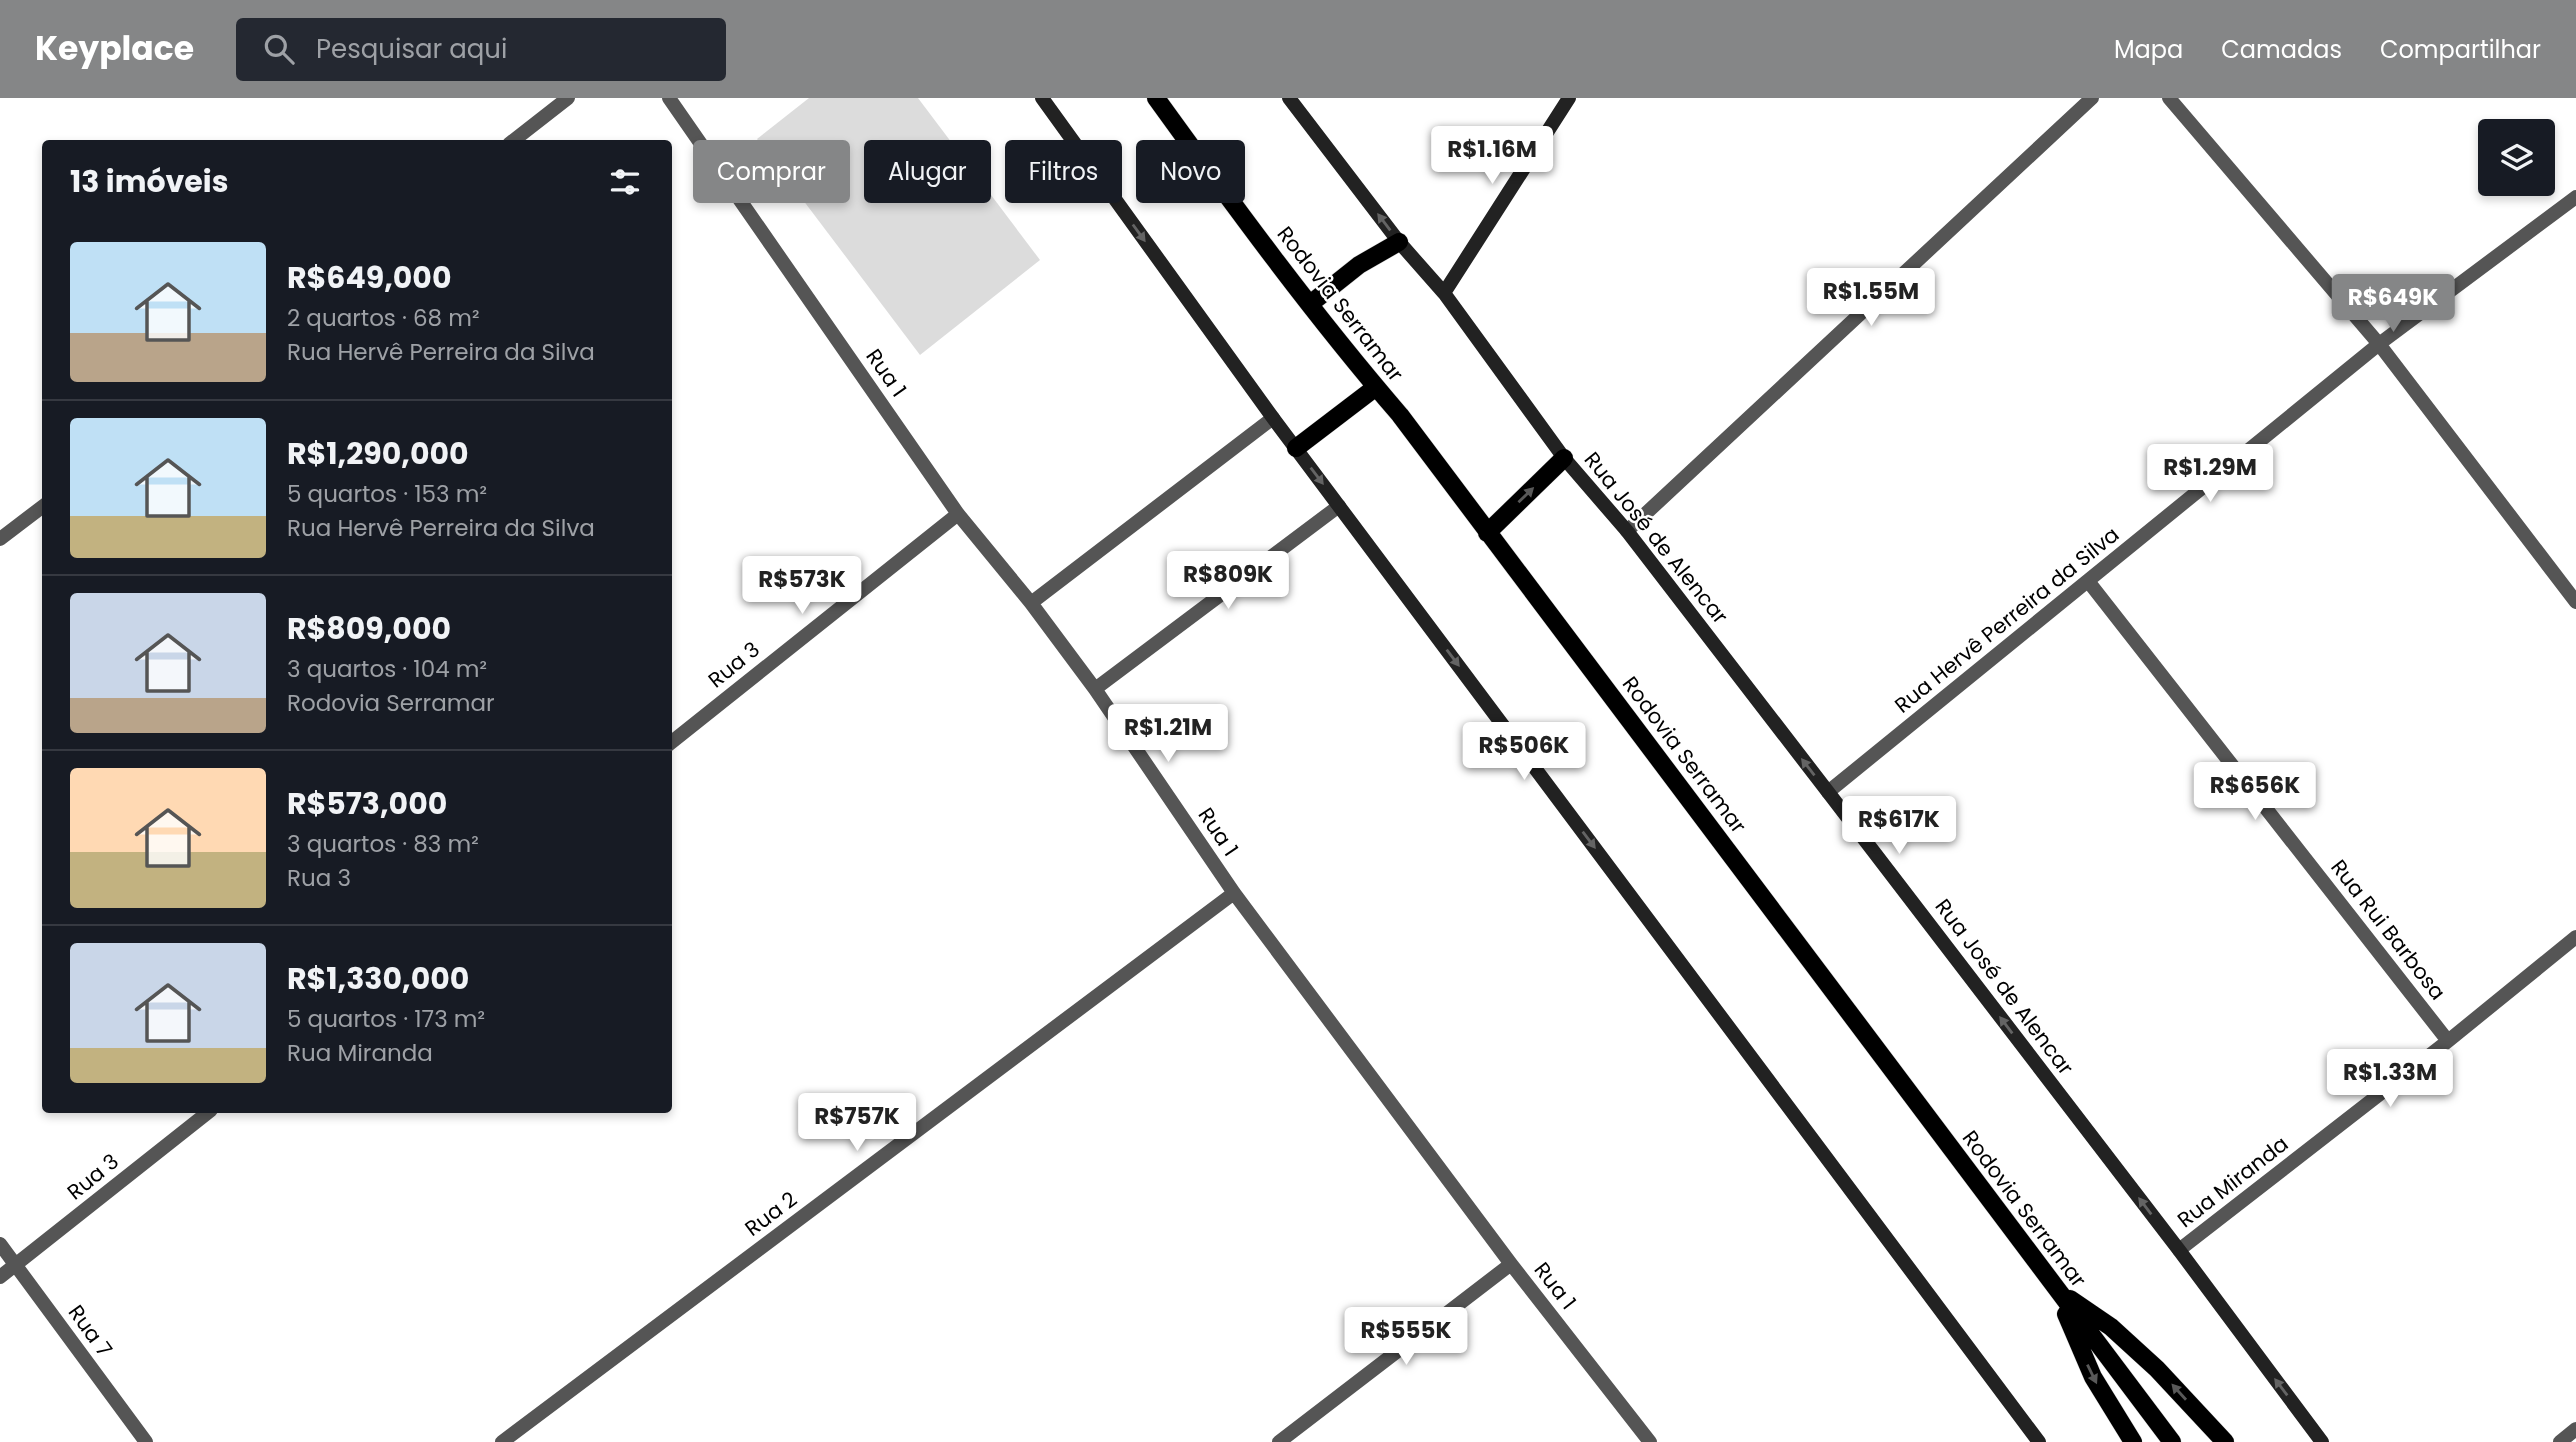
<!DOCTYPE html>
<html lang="pt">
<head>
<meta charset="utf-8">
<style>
	body { margin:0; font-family:Poppins,sans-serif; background:#242831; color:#f1f3f6; height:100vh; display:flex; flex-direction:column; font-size:26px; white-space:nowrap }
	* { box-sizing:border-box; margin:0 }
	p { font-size:23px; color:#9ea1a6 }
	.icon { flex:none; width:38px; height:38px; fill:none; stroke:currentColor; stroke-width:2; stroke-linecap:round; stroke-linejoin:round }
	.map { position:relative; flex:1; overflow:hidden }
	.side { position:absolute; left:42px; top:42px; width:630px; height:973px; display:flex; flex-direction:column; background:#171b24; border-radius:7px; box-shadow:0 4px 10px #0003 }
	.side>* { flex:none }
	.banner { position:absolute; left:693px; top:42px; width:665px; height:63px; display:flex; gap:14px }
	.buttons { position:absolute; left:2478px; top:21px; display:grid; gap:14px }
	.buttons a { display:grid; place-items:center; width:77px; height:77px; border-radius:7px; background:#171b24; box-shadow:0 4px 10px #0003; font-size:35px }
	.price { position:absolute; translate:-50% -60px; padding:0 16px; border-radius:7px; background:#fff; color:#222; font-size:23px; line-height:46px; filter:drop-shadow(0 2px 4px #0008) }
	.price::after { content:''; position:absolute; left:50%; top:42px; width:21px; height:16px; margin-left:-10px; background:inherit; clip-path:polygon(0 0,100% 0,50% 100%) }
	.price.active { background:#858687; color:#fff }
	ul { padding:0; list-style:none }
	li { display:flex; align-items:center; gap:21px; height:175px; padding:0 28px }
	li+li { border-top:2px solid #363941 }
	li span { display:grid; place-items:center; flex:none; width:196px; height:140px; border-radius:7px; color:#555 }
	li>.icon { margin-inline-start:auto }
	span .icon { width:84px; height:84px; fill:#fffc; stroke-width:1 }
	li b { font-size:30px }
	h2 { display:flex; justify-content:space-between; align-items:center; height:84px; padding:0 28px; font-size:30px }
	.tag { padding:0 24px; border-radius:7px; background:#171b24; box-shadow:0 4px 10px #0003; font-size:24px; line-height:63px }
	.tag.active { background:#858687; color:#fff }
	header { display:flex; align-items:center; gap:42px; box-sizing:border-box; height:98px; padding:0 35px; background:#858687; color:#fff }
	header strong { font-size:33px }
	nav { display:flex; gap:38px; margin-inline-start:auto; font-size:24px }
	.search { width:490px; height:63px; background:#242831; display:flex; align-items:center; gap:18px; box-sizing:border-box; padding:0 24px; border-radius:7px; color:#9ea1a6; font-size:26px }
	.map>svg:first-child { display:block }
	.green { fill:#dcdcdc }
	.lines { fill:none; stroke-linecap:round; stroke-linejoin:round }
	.primary-casing { stroke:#dbdbdb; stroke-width:19 }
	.street { stroke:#555; stroke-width:14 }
	.secondary { stroke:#222; stroke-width:14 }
	.primary { stroke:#000; stroke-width:18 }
	.oneway { fill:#646464 }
	.oneway2 { fill:#595959 }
	.labels { text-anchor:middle; stroke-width:5; stroke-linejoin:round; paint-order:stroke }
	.street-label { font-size:21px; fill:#000; stroke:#fff }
</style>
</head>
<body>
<header>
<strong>Keyplace</strong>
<div class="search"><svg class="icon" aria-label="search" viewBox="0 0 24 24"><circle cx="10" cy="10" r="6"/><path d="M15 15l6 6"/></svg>Pesquisar aqui</div>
<nav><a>Mapa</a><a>Camadas</a><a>Compartilhar</a></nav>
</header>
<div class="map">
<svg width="2576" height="1344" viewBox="0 0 2576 1344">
	<rect width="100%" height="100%" fill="#fff"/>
	<path class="green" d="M809,0H918L1040,162L920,257L757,41Z"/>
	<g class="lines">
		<g class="primary-casing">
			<path id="primary" d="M1156,0C1234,108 1313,216 1400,317L2172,1344
				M1310,206L1359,167L1399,144
				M1296,350L1376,289
				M1487,435L1564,360
				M2070,1201L2111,1229L2157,1271L2225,1344
				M2066,1216L2093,1279L2133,1344"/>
		</g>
		<path class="street" d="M669,0L958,416L1031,505L1095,591L1234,795L1511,1166L1650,1344
			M2169,0L2379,246L2576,504
			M509,46L568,0
			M1627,433L2092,0
			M0,441L46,406
			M2088,483L2448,943
			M1031,505L1273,320
			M1095,591L1339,408
			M668,647L958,416
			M1828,694L2379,246L2576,99
			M0,1146L146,1344
			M2179,1152L2448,943L2576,839
			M0,1179L211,1012
			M502,1344L1234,795
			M1279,1344L1511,1166
			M2560,1344L2576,1331"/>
		<path class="secondary" d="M1042,0L1273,320L2039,1344
			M1289,0L1399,144L1444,195L1564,360L1627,433L1828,694L2179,1152L2322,1344
			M1444,195L1569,0"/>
		<use href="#primary" class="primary"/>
	</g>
	<defs><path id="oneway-solid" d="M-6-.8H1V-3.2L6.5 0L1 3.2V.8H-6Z" transform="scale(1.75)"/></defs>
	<g class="oneway">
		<use href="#oneway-solid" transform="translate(1384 124) rotate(-127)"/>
		<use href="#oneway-solid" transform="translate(1139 135) rotate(54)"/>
		<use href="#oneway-solid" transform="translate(1317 378) rotate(53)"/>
		<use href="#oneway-solid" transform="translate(1453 560) rotate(53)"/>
		<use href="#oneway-solid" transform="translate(1808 669) rotate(-128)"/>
		<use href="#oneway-solid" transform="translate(1589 742) rotate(53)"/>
		<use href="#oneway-solid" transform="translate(2006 927) rotate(-127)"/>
		<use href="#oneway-solid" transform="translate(2145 1108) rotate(-127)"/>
		<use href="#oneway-solid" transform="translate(2281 1289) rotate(-127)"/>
	</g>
	<g class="oneway2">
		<use href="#oneway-solid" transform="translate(1526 397) rotate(-44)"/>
		<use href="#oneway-solid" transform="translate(2092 1276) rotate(64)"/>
		<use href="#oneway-solid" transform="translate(2179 1294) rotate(-132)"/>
	</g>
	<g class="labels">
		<g class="street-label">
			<text transform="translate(1340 206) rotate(52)" y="7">Rodovia Serramar</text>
			<text transform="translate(886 275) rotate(55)" y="7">Rua 1</text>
			<text transform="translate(1656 440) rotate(51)" y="7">Rua José de Alencar</text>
			<text transform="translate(2007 522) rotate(-39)" y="7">Rua Hervê Perreira da Silva</text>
			<text transform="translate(734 567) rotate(-39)" y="7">Rua 3</text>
			<text transform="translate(1684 657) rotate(53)" y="7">Rodovia Serramar</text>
			<text transform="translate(1218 734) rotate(56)" y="7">Rua 1</text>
			<text transform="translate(2388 832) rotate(52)" y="7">Rua Rui Barbosa</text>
			<text transform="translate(2004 889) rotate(53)" y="7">Rua José de Alencar</text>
			<text transform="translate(93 1079) rotate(-39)" y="7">Rua 3</text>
			<text transform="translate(2233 1084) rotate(-38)" y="7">Rua Miranda</text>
			<text transform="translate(2024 1111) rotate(53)" y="7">Rodovia Serramar</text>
			<text transform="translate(771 1116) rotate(-37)" y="7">Rua 2</text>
			<text transform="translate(1555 1188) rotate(52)" y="7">Rua 1</text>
			<text transform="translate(90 1233) rotate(54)" y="7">Rua 7</text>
		</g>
	</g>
</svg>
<div class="buttons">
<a><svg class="icon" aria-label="layers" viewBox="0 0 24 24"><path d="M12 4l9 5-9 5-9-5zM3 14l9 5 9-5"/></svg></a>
</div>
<b class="price" style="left:1492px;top:88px">R$1.16M</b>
<b class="price" style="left:1871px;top:230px">R$1.55M</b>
<b class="price active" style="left:2393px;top:236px">R$649K</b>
<b class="price" style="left:2210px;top:406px">R$1.29M</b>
<b class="price" style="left:1228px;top:513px">R$809K</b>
<b class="price" style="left:802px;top:518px">R$573K</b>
<b class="price" style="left:1168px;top:666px">R$1.21M</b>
<b class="price" style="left:1524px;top:684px">R$506K</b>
<b class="price" style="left:2255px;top:724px">R$656K</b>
<b class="price" style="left:1899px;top:758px">R$617K</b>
<b class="price" style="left:2390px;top:1011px">R$1.33M</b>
<b class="price" style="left:857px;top:1055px">R$757K</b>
<b class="price" style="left:1406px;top:1269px">R$555K</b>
<div class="banner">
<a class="tag active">Comprar</a>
<a class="tag">Alugar</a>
<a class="tag">Filtros</a>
<a class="tag">Novo</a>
</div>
<section class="side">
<h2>13 imóveis<svg class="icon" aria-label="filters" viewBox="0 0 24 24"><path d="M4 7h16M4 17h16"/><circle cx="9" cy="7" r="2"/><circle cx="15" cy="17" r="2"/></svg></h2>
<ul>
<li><span style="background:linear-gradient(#bfe0f5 65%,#b9a48a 0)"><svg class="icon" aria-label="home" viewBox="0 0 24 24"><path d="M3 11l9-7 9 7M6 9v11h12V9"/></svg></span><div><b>R$649,000</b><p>2 quartos · 68 m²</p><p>Rua Hervê Perreira da Silva</p></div></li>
<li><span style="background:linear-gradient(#bfe0f5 70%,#c2b280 0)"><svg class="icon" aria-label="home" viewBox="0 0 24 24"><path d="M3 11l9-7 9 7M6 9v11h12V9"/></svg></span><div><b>R$1,290,000</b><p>5 quartos · 153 m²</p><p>Rua Hervê Perreira da Silva</p></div></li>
<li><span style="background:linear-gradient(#c9d6e8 75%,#b9a48a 0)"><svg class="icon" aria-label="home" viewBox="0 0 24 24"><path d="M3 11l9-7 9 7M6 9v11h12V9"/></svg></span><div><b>R$809,000</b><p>3 quartos · 104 m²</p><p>Rodovia Serramar</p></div></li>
<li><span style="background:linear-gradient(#ffd9b3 60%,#c2b280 0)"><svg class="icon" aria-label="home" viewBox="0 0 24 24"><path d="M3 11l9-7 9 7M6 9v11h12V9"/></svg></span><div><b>R$573,000</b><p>3 quartos · 83 m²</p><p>Rua 3</p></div></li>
<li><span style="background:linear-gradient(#c9d6e8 75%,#c2b280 0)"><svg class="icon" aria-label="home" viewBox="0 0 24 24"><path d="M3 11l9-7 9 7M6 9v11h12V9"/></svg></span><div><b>R$1,330,000</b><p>5 quartos · 173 m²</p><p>Rua Miranda</p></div></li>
</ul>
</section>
</div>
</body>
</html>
